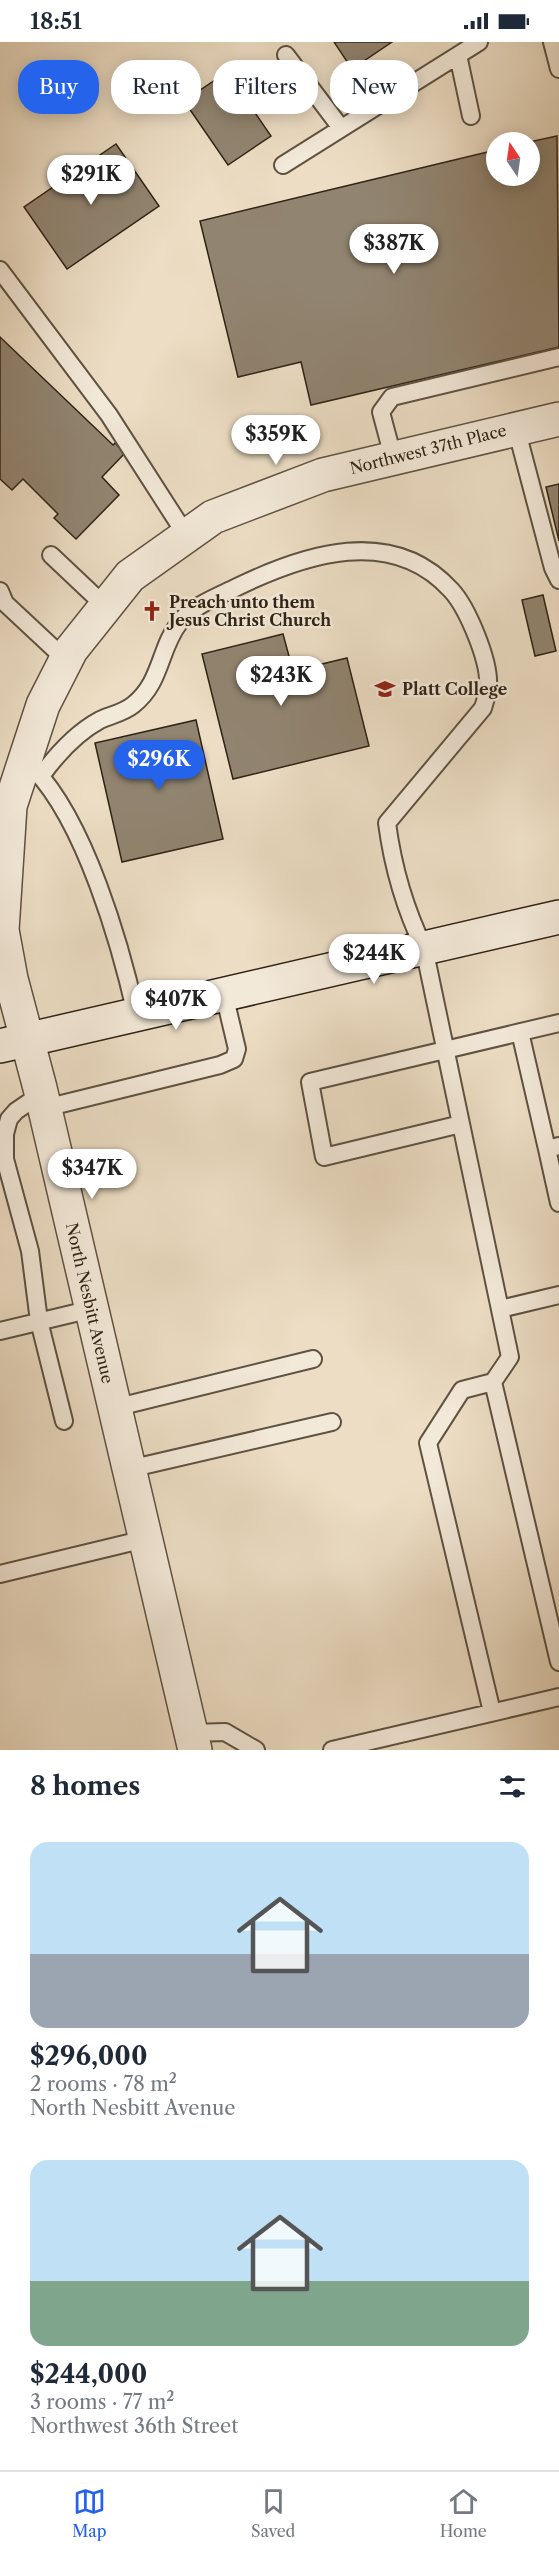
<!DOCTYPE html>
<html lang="en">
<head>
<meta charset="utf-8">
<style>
	body { margin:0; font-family:"Libre Caslon Text",serif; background:#f2f2f3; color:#1f2937; height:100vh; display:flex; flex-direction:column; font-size:22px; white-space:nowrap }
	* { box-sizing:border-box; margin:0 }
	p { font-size:20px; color:#747a83 }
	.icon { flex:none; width:33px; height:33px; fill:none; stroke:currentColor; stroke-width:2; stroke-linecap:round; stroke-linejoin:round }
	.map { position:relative; height:1708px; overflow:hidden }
	.details { display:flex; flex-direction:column; background:#fff; flex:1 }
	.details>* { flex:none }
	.banner { position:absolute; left:18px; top:18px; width:524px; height:54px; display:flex; gap:12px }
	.needle { width:39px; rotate:347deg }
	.buttons { position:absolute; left:486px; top:90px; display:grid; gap:12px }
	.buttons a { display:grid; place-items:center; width:54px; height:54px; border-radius:50%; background:#fff; box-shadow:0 3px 15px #0003; font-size:30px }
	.price { position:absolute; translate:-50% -51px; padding:0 14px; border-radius:21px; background:#fff; color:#222; font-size:20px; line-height:39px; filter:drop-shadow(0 2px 3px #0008) }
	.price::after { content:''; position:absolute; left:50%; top:36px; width:18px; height:14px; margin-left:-9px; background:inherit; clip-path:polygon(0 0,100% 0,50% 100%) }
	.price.selected { background:#2563eb; color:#fff }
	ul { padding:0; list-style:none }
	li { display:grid; align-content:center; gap:12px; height:318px; padding:0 30px }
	li span { display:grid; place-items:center; height:186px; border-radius:18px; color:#555 }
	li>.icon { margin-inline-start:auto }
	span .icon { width:108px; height:108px; fill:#fffc; stroke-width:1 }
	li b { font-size:26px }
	h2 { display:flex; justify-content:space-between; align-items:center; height:72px; padding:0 30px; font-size:26px }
	.chip { padding:0 21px; border-radius:24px; background:#fff; box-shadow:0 3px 15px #0003; font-size:21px; line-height:54px }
	.chip.selected { background:#2563eb; color:#fff }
	.status { display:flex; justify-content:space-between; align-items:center; height:42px; padding:0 30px; background:#fff; direction:ltr }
	.status svg { height:16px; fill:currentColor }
	.tab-bar { display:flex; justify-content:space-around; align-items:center; height:84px; border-top:2px solid #e0e1e3; background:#fff; font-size:16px; color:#747a83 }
	.tab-bar a { display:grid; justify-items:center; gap:3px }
	.tab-bar .selected { color:#2563eb }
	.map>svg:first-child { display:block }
	.building { fill:#918470; stroke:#2f2316; stroke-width:1.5 }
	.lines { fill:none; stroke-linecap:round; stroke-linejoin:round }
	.service-casing { stroke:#5e5242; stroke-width:20 }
	.minor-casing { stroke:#5e5242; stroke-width:36 }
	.secondary-casing { stroke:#2f2316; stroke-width:36 }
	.service { stroke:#f3e9d9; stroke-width:16 }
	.minor { stroke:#f3e9d9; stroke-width:33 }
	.secondary { stroke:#f3e9d9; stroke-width:33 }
	.labels { text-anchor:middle; stroke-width:5; stroke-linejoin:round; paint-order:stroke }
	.street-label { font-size:16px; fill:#2f2316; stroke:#f3e9d9 }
	.poi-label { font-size:16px; font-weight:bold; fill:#2f2316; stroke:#f3e9d9; text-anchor:start }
</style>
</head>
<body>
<div class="status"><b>18:51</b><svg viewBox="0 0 49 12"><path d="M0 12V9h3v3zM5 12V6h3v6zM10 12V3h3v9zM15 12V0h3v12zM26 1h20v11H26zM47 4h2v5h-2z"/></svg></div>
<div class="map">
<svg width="559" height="1708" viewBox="0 0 559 1708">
	<rect width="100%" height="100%" fill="#ecddc4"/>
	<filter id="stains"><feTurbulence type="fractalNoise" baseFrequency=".00333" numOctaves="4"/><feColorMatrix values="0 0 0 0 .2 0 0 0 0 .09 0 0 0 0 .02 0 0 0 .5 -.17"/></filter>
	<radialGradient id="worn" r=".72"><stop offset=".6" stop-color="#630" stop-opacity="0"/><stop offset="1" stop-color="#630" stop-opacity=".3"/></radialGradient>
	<path class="building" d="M334,0H392L352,27Z
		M227,30L271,94L228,123L184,59Z
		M557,94L559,305L311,363L301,320L238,335L200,179L496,108V134H530L529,100Z
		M116,102L159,164L67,227L24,165Z
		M0,295L113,403L115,401L125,411L102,435L119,453L76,497L54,476L58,472L23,437L12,448L0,437Z
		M559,442V499L546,445Z
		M543,553L556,609L535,614L522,558Z
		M283,592L293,629L347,616L369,704L233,737L202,612Z
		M196,678L223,797L122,820L95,701Z"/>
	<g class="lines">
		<g class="service-casing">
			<path id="service" d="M552,0L559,27
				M286,13L341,86
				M458,13L471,74
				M283,123L479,0
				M0,228L109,373L186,493
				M516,386L553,526L559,538
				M393,415L381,370L392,355L559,315
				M51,513L105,564
				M0,549L5,561L66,618
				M34,727C85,780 120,901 136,972
				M41,734C57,712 76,691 100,678C111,673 123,671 133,663C162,640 159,607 179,581C192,564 219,554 237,545C305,512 392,483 451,548C467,565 490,619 488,644C488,651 485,659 483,666L387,781C393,826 404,865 424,906L510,1315L493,1340L559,1620
				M520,990L547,1107L559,1104
				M41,1052L16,1069L9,1077L5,1092V1117L30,1209L39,1279L64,1379
				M45,1066L220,1023L234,1017L237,1007L224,952
				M461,1082L324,1115L310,1040L559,981
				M547,1107L559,1161
				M500,1267L559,1253
				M0,1289L92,1267
				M114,1366L313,1317
				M129,1427L332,1380
				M0,1532L145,1497
				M492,1670L428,1401L462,1348L493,1340
				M191,1691L225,1690L256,1708
				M332,1708L559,1655"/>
		</g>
		<g class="minor-casing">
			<path id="minor" d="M195,1708L40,1046L11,937L2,888L10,764L43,663L71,608L130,534L213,475L323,433L559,377"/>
		</g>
		<g class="secondary-casing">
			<path id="secondary" d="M0,1004L559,875"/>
		</g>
		<use href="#service" class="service"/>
		<use href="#minor" class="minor"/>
		<use href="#secondary" class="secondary"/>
	</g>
	<defs>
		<g id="church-bare" transform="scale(1.62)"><path d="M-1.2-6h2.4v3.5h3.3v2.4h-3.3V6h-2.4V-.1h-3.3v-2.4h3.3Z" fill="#8f2418" stroke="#f3e9d9" stroke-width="2.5" paint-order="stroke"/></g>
		<g id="school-bare" transform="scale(1.62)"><path d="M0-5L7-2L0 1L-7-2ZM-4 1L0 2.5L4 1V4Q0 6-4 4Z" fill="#8f2418" stroke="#f3e9d9" stroke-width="2.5" paint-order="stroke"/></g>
	</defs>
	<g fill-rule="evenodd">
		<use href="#church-bare" x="152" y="569"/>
		<use href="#school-bare" x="385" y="647"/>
	</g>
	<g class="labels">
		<g class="street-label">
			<text transform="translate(428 407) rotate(-14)" y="6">Northwest 37th Place</text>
			<text transform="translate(90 1261) rotate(77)" y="6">North Nesbitt Avenue</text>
		</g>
		<g class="poi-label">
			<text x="169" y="566">Preach unto them<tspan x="169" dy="18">Jesus Christ Church</tspan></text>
			<text x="402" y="653">Platt College</text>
		</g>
	</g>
	<rect width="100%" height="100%" filter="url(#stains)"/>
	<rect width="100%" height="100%" fill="url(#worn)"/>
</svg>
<div class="buttons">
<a><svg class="needle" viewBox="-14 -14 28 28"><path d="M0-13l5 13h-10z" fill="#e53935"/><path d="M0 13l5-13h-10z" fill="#747a83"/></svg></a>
</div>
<b class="price" style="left:91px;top:164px">$291K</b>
<b class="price" style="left:394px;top:233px">$387K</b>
<b class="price" style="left:276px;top:424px">$359K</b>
<b class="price" style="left:281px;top:665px">$243K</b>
<b class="price selected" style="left:159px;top:749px">$296K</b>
<b class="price" style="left:374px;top:943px">$244K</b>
<b class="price" style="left:176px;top:989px">$407K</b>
<b class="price" style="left:92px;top:1158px">$347K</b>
<div class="banner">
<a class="chip selected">Buy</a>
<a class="chip">Rent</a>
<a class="chip">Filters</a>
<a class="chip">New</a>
</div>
</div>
<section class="details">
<h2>8 homes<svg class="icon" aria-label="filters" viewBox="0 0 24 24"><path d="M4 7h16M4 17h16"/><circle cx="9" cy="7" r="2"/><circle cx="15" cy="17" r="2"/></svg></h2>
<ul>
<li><span style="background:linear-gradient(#bfe0f5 60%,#9aa5b1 0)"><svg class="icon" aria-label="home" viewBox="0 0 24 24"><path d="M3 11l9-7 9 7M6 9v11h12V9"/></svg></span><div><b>$296,000</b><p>2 rooms · 78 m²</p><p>North Nesbitt Avenue</p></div></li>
<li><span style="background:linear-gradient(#bfe0f5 65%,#7fa58c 0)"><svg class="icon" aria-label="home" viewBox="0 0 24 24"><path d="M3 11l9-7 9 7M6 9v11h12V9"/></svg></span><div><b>$244,000</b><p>3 rooms · 77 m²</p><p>Northwest 36th Street</p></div></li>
</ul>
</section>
<nav class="tab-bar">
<a class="selected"><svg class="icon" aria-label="map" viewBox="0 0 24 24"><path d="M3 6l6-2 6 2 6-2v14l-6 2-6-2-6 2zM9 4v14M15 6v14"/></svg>Map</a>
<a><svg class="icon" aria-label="saved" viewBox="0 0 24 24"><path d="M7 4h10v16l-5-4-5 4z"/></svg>Saved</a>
<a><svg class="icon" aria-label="home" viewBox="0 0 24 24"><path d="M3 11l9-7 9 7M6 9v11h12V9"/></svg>Home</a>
</nav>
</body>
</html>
